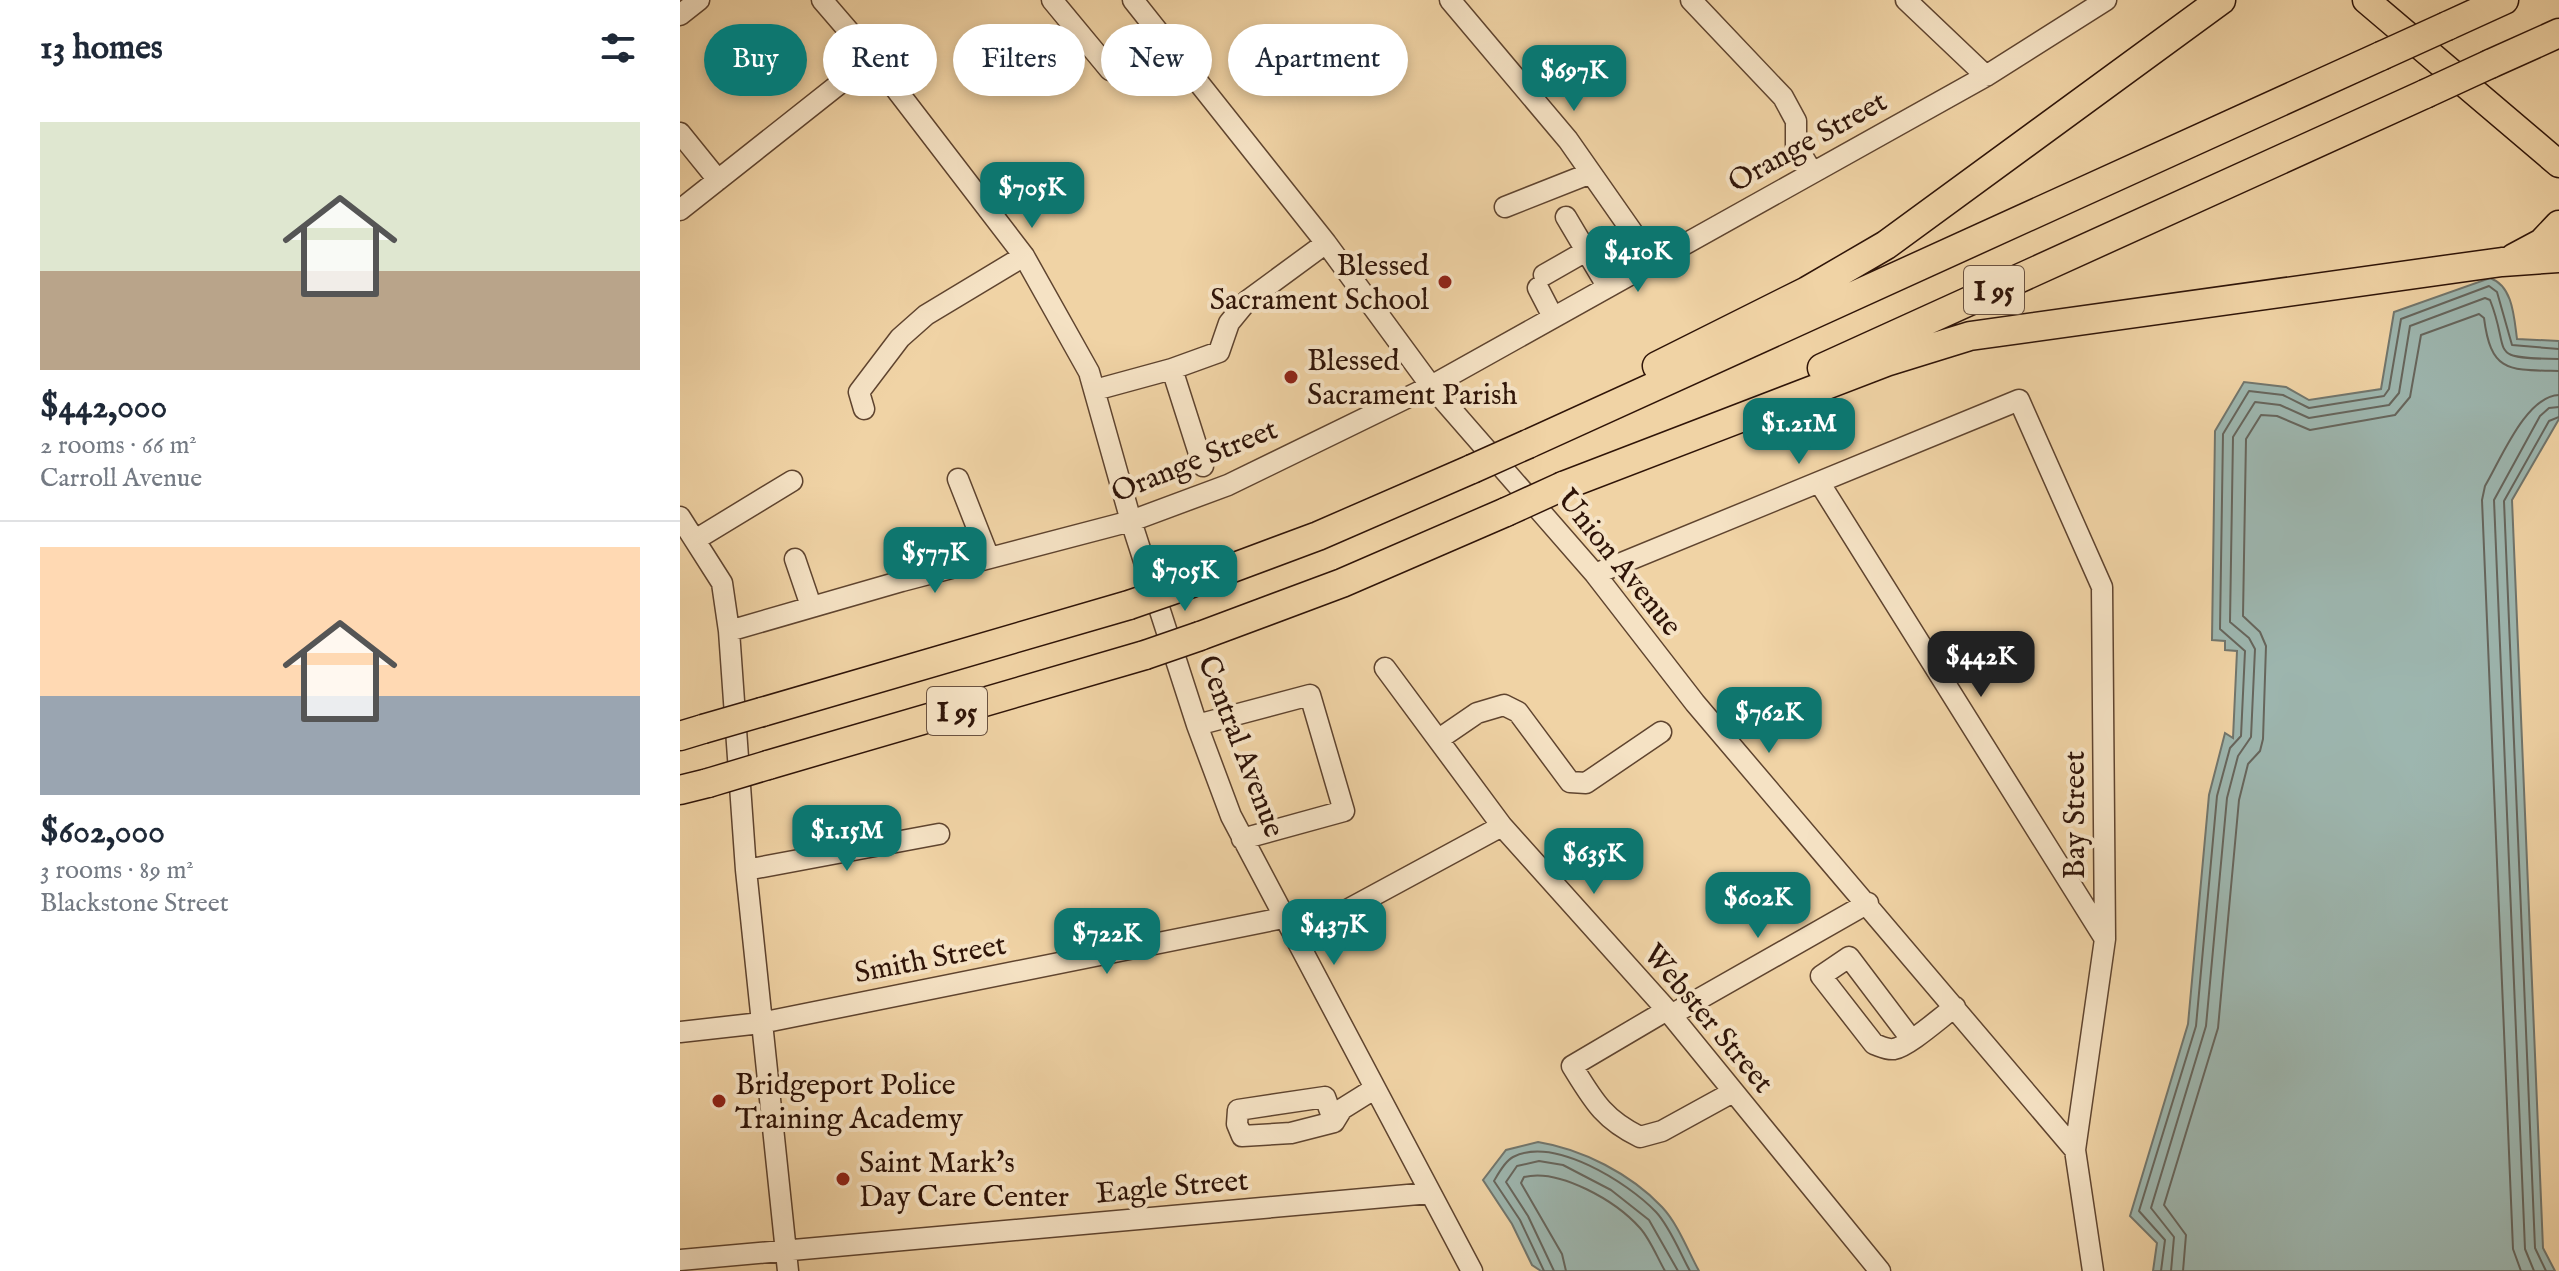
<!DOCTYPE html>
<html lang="en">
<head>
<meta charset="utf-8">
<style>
	body { margin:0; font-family:"IM FELL English",serif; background:#f2f2f3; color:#1f2937; height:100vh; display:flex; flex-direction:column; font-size:30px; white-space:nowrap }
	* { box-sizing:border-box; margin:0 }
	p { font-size:26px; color:#747a83 }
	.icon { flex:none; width:44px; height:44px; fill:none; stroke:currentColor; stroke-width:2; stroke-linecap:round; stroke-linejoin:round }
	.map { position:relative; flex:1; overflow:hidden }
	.sheet { display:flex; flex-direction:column; background:#fff; width:680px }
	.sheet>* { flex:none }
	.hud { position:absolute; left:24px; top:24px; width:760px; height:72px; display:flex; gap:16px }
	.price { position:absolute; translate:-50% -68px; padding:0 18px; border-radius:16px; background:#0f766e; color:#fff; font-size:26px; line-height:52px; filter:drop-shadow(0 2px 4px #0008) }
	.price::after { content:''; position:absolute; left:50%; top:48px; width:24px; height:18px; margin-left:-12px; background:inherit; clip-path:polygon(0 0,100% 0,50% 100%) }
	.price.selected { background:#222; color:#fff }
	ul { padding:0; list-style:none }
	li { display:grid; align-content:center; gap:16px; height:424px; padding:0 40px }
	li+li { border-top:2px solid #e0e1e3 }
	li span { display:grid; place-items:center; height:248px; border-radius:0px; color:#555 }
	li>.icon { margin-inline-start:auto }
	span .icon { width:144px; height:144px; fill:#fffc; stroke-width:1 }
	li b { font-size:34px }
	h2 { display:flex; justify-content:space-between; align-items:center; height:96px; padding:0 40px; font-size:34px }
	.tag { padding:0 28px; border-radius:36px; background:#fff; box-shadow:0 4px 12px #0003; font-size:28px; line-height:72px }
	.tag.selected { background:#0f766e; color:#fff }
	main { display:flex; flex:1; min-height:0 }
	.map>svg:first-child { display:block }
	.water { fill:#9db6af; stroke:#71756c; stroke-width:2 }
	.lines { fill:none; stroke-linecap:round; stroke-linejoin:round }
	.shore { stroke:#66655c; stroke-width:2 }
	.minor-casing { stroke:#5f442f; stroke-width:23 }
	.major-casing { stroke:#2f1408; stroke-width:29 }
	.highway-casing { stroke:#2f1408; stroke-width:31 }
	.minor { stroke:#f5e2c4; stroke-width:20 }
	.major { stroke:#f0d3a5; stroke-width:26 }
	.highway { stroke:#f0d3a5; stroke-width:28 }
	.highway-bridge-casing { stroke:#2f1408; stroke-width:31; stroke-linecap:butt }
	.highway-bridge { stroke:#f0d3a5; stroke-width:28 }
	.poi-dot { fill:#8f2418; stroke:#f5e2c4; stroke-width:3 }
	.labels { text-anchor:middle; stroke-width:8; stroke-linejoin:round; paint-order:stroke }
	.shield { fill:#f5e2c4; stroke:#6a5240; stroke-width:2 }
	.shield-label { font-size:28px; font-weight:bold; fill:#2f1408 }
	.street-label { font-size:30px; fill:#2f1408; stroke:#f5e2c4 }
	.poi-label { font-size:30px; fill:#2f1408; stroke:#f5e2c4; text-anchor:start }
</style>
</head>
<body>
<main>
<section class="sheet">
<h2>13 homes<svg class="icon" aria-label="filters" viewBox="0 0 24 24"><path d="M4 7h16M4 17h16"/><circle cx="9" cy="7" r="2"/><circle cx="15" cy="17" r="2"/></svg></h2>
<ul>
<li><span style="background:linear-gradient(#dfe7d0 60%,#b9a48a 0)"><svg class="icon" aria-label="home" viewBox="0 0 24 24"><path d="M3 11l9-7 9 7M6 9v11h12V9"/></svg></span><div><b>$442,000</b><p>2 rooms · 66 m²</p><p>Carroll Avenue</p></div></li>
<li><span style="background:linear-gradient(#ffd9b3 60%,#9aa5b1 0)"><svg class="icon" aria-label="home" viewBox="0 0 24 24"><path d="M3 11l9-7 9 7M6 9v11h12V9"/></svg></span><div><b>$602,000</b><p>3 rooms · 89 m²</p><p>Blackstone Street</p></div></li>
</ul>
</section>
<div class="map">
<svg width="1879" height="1271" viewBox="0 0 1879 1271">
	<rect width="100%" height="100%" fill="#f0d3a5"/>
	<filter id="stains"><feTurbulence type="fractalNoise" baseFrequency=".0025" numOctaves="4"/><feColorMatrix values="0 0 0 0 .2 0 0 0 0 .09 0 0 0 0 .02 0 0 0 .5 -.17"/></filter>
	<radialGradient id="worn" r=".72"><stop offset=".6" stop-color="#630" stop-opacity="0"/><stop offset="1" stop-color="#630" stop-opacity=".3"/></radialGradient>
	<path class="water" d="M1810,278C1833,286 1834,317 1837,339L1879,341V419L1832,500L1863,1248L1875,1271H1473L1477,1243L1450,1216L1508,1024L1529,795L1545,733L1553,738L1557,651L1545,650V641L1532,640L1535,431L1564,382L1606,387L1629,400L1701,389L1714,312Z
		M858,1142C902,1149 951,1174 982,1207C998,1224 1008,1251 1019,1271H861L852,1265L832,1224L803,1180L826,1150Z"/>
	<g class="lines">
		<path class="shore" d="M864,1271L840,1220L814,1181C818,1174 825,1161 833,1157C874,1136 947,1182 976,1212C990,1227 1000,1253 1010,1271
			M874,1271L848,1216L826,1182L837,1166L859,1161L883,1165L931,1190L969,1220L998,1271
			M886,1271L882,1254L841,1183L844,1177C879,1168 936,1201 960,1228C970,1239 977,1257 985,1271
			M1481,1271L1485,1240L1459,1211L1516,1026L1537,796L1550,748L1561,736L1565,651L1540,629L1543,434L1569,391L1603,395L1629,408L1704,396L1709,389L1721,319L1809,286L1817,292L1832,345L1879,349
			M1491,1271L1494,1237L1471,1208L1526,1026L1547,798L1558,756L1571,737L1575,649L1569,638L1550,622L1553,437L1575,402L1600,405L1629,418L1709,405L1719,393L1730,326L1805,298L1810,300C1832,355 1804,358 1879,359
			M1503,1271L1506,1235L1484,1205L1538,1028L1559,800L1568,764L1580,751L1583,739L1586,646L1580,632L1563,616L1566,439L1581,415L1597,416L1630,430L1715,415L1730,397L1741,335L1799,314L1804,318C1811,373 1829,370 1879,371
			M1841,1271L1833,1249L1802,500L1805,486C1821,459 1846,396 1879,395
			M1854,1271L1845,1249L1814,500L1860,416L1869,408L1879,407
			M1866,1271L1855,1248L1824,501L1869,421L1879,417"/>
		<g class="minor-casing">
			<path id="minor" d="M142,0L192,58L344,256L409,372L451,521L517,725L551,816L792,1271
				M372,0L430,70L479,33
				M453,0L646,243L751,386L915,574L1015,703L1395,1150
				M770,0L888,140L972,260
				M1011,0L1103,97L1116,121V145L1132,172
				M1226,0L1306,76
				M0,15L19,0
				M0,133L38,180
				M825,207L911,173
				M0,210L192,58
				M886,217L927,286
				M864,275L906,251
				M858,288L873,317
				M415,390L492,369
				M184,409L179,392L220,338L246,315L344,256
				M523,466L492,369L539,352L549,323L567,301L646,243
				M278,479L309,558
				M1139,482L1425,939
				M0,517L42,583L49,631L66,870L108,1271
				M15,540L112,481
				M115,559L131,606
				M915,574L1339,400L1422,587L1425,939L1395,1150L1413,1271
				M49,631L222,581L451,521L548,485L751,386L1306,76L1426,0
				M705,668L822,826L987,1010L1200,1271
				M517,725L630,695L664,811L562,839
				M759,739L797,713L824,705L838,712L890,782L906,783L981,732
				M66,870L259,834
				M987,1010L892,1066C913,1100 923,1119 960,1137L982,1131L1053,1092
				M991,1015L1188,903
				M0,1032L81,1023L603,918L665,911L822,826
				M1231,1039L1169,957L1141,976L1194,1044C1200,1046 1207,1050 1214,1049C1229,1046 1261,1017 1275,1007
				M654,1122L645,1097L558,1110L557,1124L562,1136L611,1133L654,1122L662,1109L694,1089
				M0,1260L750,1193"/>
		</g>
		<g class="major-casing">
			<path id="major" d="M1686,0L1879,164"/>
		</g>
		<g class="highway-casing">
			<path id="highway" d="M1767,26L1824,0
				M1810,64L1879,33
				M1834,258L1862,243L1879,225
				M977,366L1127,291L1206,245L1541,0
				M1142,368L1745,94
				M848,444L1701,56
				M883,486L1206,362L1290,336L1822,262L1879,258
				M504,586L638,536L792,469
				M520,636L662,583L826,512
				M82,712L449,605
				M0,736L23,729
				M88,765L465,655
				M0,790L28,783"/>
		</g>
		<use href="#minor" class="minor"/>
		<use href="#major" class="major"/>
		<use href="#highway" class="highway"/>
		<g class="highway-bridge-casing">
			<path id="highway-bridge" d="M1701,56L1767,26
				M1745,94L1810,64
				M792,469L848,444
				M826,512L883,486
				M449,605L504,586
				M465,655L520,636
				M23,729L82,712
				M28,783L88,765"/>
		</g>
		<use href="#highway-bridge" class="highway-bridge"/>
	</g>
	<g class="poi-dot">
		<circle cx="765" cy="282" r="8"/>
		<circle cx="611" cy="377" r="8"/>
		<circle cx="39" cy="1101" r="8"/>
		<circle cx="163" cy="1179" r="8"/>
	</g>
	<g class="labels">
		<g class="shield">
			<rect x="1284" y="266" width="60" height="48" rx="6"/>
			<rect x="247" y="687" width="60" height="48" rx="6"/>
		</g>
		<g class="shield-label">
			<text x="1314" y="300">I 95</text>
			<text x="277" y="721">I 95</text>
		</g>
		<g class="street-label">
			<text transform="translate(1127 141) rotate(-29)" y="10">Orange Street</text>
			<text transform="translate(514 460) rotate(-22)" y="10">Orange Street</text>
			<text transform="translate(940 562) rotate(51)" y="10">Union Avenue</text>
			<text transform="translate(562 746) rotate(69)" y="10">Central Avenue</text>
			<text transform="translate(1394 815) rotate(-90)" y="10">Bay Street</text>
			<text transform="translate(250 958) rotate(-11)" y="10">Smith Street</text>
			<text transform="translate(1029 1018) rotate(50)" y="10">Webster Street</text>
			<text transform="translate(492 1186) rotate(-5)" y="10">Eagle Street</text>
		</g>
		<g class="poi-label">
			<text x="749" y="275" text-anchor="end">Blessed<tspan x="749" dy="34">Sacrament School</tspan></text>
			<text x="627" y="370">Blessed<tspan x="627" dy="34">Sacrament Parish</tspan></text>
			<text x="55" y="1094">Bridgeport Police<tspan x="55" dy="34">Training Academy</tspan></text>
			<text x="179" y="1172">Saint Mark's<tspan x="179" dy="34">Day Care Center</tspan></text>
		</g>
	</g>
	<rect width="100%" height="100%" filter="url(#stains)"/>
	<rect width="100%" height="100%" fill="url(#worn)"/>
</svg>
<b class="price" style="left:894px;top:113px">$697K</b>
<b class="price" style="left:352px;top:230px">$705K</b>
<b class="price" style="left:958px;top:294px">$410K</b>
<b class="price" style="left:1119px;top:466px">$1.21M</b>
<b class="price" style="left:255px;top:595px">$577K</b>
<b class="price" style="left:505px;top:613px">$705K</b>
<b class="price selected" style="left:1301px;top:699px">$442K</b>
<b class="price" style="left:1089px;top:755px">$762K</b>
<b class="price" style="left:167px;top:873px">$1.15M</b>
<b class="price" style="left:914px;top:896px">$635K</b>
<b class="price" style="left:1078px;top:940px">$602K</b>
<b class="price" style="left:654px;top:967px">$437K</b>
<b class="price" style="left:427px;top:976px">$722K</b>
<div class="hud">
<a class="tag selected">Buy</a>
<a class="tag">Rent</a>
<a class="tag">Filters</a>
<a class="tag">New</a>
<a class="tag">Apartment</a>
</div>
</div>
</main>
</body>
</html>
